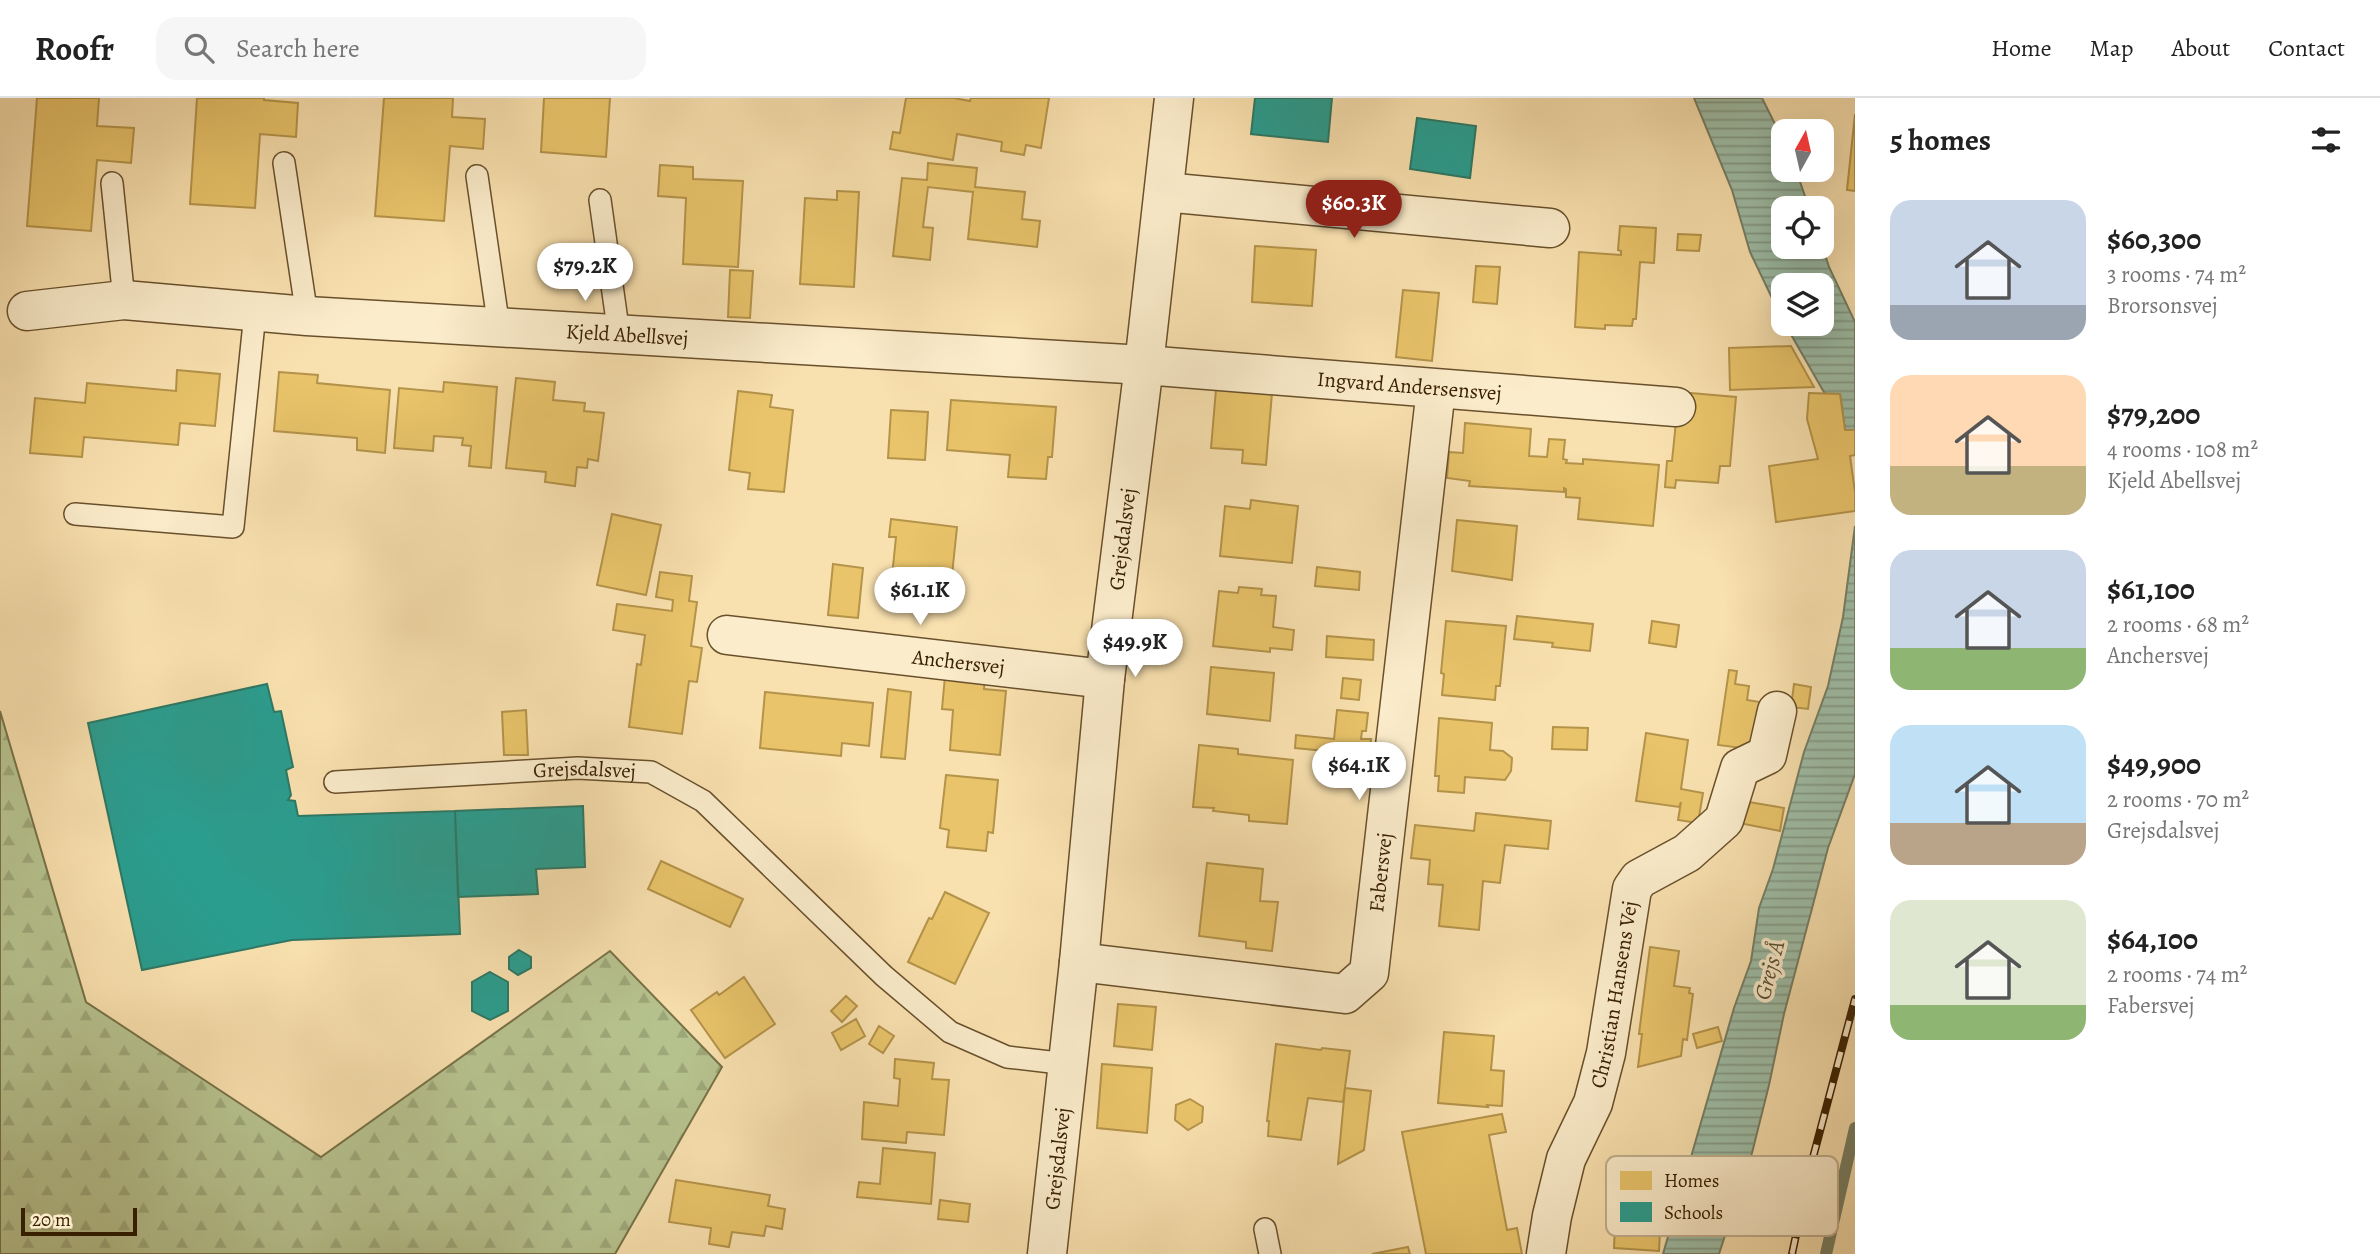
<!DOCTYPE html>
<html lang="en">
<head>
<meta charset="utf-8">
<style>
	body { margin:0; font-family:Alegreya,serif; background:#f6f6f6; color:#222; height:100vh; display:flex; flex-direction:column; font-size:26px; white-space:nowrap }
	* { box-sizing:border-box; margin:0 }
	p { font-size:23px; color:#767676 }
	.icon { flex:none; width:38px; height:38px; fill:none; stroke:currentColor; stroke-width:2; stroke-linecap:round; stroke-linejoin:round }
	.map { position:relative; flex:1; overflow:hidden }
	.panel { display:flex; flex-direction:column; background:#fff; width:525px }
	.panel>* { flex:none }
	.needle { width:46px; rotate:8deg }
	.fabs { position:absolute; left:1771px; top:21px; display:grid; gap:14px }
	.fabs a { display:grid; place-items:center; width:63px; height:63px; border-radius:14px; background:#fff; box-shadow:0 7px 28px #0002; font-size:35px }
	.scale { position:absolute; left:21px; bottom:18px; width:116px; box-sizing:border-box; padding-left:7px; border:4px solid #392000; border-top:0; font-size:19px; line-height:24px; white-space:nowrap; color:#392000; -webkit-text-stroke:5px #fbeccb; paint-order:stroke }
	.price { position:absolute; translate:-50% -60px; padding:0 16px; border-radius:24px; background:#fff; color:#222; font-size:23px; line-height:46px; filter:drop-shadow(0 2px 4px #0008) }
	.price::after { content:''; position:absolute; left:50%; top:42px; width:21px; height:16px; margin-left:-10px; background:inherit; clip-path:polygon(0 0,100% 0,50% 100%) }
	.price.selected { background:#8f2418; color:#fff }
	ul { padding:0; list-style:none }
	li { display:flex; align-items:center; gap:21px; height:175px; padding:0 35px }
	li span { display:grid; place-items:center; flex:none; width:196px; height:140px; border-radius:21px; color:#555 }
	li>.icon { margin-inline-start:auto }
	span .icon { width:84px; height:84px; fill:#fffc; stroke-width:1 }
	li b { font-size:30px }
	h2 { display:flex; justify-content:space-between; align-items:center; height:84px; padding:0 35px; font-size:30px }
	header { display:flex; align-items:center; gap:42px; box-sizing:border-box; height:98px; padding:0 35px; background:#fff; border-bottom:2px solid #e0e0e0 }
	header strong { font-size:33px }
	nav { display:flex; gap:38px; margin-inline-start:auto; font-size:24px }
	.search { width:490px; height:63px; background:#f6f6f6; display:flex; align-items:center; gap:18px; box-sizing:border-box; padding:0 24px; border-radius:21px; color:#767676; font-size:26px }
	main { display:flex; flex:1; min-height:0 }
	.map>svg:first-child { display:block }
	.forest { fill:url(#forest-firs); stroke:#787248; stroke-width:2 }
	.water { fill:url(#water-rules); stroke:#767f65; stroke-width:2 }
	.homes { fill:#e9c46a; stroke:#b4934a; stroke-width:2 }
	.schools { fill:#2a9d8f; stroke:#2e7864; stroke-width:2 }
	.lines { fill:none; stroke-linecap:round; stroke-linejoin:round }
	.stream { stroke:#767f65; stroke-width:12 }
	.service-casing { stroke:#69502c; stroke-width:24 }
	.minor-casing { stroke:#69502c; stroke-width:41 }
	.tertiary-casing { stroke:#69502c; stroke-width:41 }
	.service { stroke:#fbeccb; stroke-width:21 }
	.minor { stroke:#fbeccb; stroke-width:38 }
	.tertiary { stroke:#fbeccb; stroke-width:38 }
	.rail-casing { stroke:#392000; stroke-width:8 }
	.rail { stroke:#fbeccb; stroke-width:5; stroke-dasharray:16; stroke-linecap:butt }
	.labels { text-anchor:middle; stroke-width:7; stroke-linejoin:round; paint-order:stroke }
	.street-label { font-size:21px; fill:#392000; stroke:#fbeccb }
	.water-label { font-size:23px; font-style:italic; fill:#574f32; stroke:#fbeccb }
	.key { fill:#fbeccb; stroke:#c1af8e; stroke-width:2 }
	.key-label { font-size:19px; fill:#392000 }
</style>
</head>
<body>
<header>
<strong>Roofr</strong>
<div class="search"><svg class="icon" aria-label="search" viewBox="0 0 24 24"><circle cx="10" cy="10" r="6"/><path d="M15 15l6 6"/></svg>Search here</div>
<nav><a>Home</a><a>Map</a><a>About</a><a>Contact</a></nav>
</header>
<main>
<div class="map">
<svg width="1855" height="1156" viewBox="0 0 1855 1156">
	<defs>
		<pattern id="forest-firs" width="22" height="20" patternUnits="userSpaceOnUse" patternTransform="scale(1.75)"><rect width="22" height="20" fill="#b7c490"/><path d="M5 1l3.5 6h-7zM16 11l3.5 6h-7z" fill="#9ea87a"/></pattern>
		<pattern id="water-rules" width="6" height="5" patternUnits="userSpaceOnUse" patternTransform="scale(1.75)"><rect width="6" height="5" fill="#9ebea8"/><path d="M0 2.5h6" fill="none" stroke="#829a86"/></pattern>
	</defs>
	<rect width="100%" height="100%" fill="#f9e1af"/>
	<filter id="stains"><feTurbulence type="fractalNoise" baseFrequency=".00286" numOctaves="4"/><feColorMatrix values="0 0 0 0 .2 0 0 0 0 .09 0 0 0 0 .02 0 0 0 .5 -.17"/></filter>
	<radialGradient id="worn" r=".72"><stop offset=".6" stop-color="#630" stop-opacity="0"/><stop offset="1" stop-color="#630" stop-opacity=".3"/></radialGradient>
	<path class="forest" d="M0,613L86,904L321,1059L610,853L722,969L615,1156H0Z"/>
	<path class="water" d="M1694,0H1762L1783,42V72H1796L1809,110H1783V149H1822V147L1829,169L1855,224V332H1845L1840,296H1825L1785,226H1822V187H1783V223L1750,154L1732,92Z
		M1855,428V676L1828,750L1784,916L1769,987L1752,1055L1719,1156H1663L1734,910L1751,863L1759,810L1773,771L1804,654L1828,588L1843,519Z"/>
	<path class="homes" d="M37,0H99L97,28L134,30L131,65L97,62L91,133L27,128Z
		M197,0H264V2L298,5L296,39L260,36L255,110L190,106Z
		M384,0H453L452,19L485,21L483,51L450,48L444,123L375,118Z
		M544,0H610L606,59L541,54Z
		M906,0H954L970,3L971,0H1049L1041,50L1026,47L1024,57L1001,53L1002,44L957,36L953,62L890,51L893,34L900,35Z
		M1855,16V93L1847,92Z
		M928,65L977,70L975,89L1025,94L1022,121L1040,123L1037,149L968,141L973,94L928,89L923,129L933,130L930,162L893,158L902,80L927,82Z
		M660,67L693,69V81L743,83L738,169L683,166L686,100L658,98Z
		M837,93L859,94L854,189L800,186L805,100L837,102Z
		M1620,128L1656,130L1654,165L1640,164L1636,221H1633L1632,228L1605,227V231L1575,229L1579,154L1621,157V153L1618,152Z
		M1678,136L1701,137L1699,153L1677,152Z
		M1255,148L1316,152L1312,208L1252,204Z
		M1476,168L1500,169L1497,206L1473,204Z
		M730,172L753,173L750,220L728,219Z
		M1403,192L1439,195L1432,263L1396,259Z
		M1791,248L1814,289L1730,292L1729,250Z
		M177,272L220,276L215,328L180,325L178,347L84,339L82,359L30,355L35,300L85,305L87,285L176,293Z
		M279,274L318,277L317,285L390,292L385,355L357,352V340L274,333Z
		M516,280L555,284L553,302L585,305L584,313L604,315L598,363L588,361L587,370L577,369L575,388L545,384L546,374L506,370Z
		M444,284L497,289L491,370L469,368L471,348L462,347L463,340L434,338L433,353L394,350L399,290L443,294Z
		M1216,291L1272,295L1266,367L1242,365L1243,352L1211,350Z
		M738,293L772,297L770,309L793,312L784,394L748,391L750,375L729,372Z
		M1679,294L1736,299L1730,368H1720L1718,385L1676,382L1675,390L1665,389L1667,363H1672Z
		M1809,295L1840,296L1845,332H1855V357L1850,358L1855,394V413L1776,424L1769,368L1818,361L1807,321Z
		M951,302L1056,309L1052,359H1048L1046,381L1008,379L1010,357L947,352Z
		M891,312L928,314L925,362L888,360Z
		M1465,325L1531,331L1529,358L1547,359L1549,341L1565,342L1563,361L1567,362L1566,365L1583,366V361L1659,367L1653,428L1578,421L1580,400L1566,399V391L1564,390V394L1469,388L1470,383L1447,380L1449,354L1463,355Z
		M1251,402L1298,408L1292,465L1220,458L1225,408L1250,411Z
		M612,416L661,427L646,497L597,487Z
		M891,421L957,429L949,505L890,498L896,439H889Z
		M1457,422L1517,428L1512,482L1452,473Z
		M833,466L863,470L858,520L828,517Z
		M1317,469L1360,474L1359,492L1315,488Z
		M660,474L692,478L689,503L697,504L691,548L702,550L697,584L689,583L682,636L629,629L637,566L641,567L645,537L613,532L617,506L672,513L673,502L656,499Z
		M1239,489L1262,491L1261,497L1276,498L1273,529L1294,532L1292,552L1270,550V554L1213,548L1219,493L1238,495Z
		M1517,518L1593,526L1590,553L1552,549L1553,545L1514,541Z
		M1446,523L1506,528L1500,588H1496L1495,602L1442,597L1444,576L1441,575Z
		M1652,523L1679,527L1676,549L1649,545Z
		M1327,538L1374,542L1373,562L1326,559Z
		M1211,569L1274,575L1270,623L1207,616Z
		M1729,572L1737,573L1735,586L1749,588L1747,602L1766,605L1758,652L1718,647Z
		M945,578L985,582L984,591L1006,593L1000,657L950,652L953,612L942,611Z
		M1343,580L1361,582L1359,602L1341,600Z
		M1794,586L1811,589L1808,611L1791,609Z
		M888,591L911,594L905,661L881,659Z
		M765,594L873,605L869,648L842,645L841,658L760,650Z
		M526,612L528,657H504L502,614Z
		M1337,612L1368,615L1366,633H1362L1361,641H1371L1368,668L1335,665L1336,654L1295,650L1296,637L1334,641Z
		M1439,620L1492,625L1490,652L1503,653L1512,660L1511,673L1505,682L1465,679L1464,695L1438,693L1439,678H1435Z
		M1553,629L1588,630L1587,652L1552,651Z
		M1646,635L1688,642L1681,691L1703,695L1698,725L1678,722L1681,704L1679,709L1636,703Z
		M1199,647L1238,651V656L1293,662L1287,726L1249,723V717L1213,713L1214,710L1193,709Z
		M946,677L998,682L993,735L988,734L986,753L947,749L949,732L940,730Z
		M1743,703L1784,710L1780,733L1739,725Z
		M1476,715L1551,723L1548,751L1505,747L1500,785L1483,783L1479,832L1439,828L1443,787L1428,786L1430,762L1411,760L1415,727L1474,733Z
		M661,763L743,801L730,829L648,791Z
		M1207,765L1263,771L1260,803L1278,804L1272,853L1246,850V844L1199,838Z
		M945,794L989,815L955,886L908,864L929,820L932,821Z
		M1650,849L1679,853L1674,888L1690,890L1689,895L1693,896L1687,942L1683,941L1681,958L1638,969L1642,936H1639Z
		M744,879L775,926L725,960L691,912L717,894L719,897Z
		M846,898L857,908L842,924L831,913Z
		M1118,906L1156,909L1152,952L1114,948Z
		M856,921L865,938L841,952L832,935Z
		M879,928L894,938L883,955L869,946Z
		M1718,929L1722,943L1697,950L1693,936Z
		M1444,934L1494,938L1491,972L1504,973L1502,1008L1487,1007L1488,1009L1438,1005Z
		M1276,946L1321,952L1322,950L1350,953L1343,1004L1308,1000L1301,1042L1268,1038L1269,1023H1267Z
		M895,961L934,965L932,981L949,982L944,1037L907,1034L906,1045L862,1041L864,1004L898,1008L900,981L894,980Z
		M1102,966L1152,970L1147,1035L1097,1030Z
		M1345,990L1371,993L1364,1052L1338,1066Z
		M1190,1001L1203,1009L1202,1024L1188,1032L1175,1022L1176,1007Z
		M1502,1016L1506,1034L1489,1037L1507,1132L1517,1130L1522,1156H1426L1402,1034Z
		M883,1050L935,1055L931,1106L857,1099L859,1084L880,1086Z
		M676,1082L770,1097L768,1108L785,1111L782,1131L766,1128L764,1138L732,1134L729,1149L709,1146L711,1130L669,1124Z
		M940,1102L970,1106L968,1124L938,1121Z
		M1620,1111L1661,1114L1659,1153L1614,1150L1615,1127Z
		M1408,1149L1410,1156H1372Z"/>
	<path class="schools" d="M1255,0H1332L1328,44L1251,36Z
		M1417,20L1476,28L1470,80L1410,71Z
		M267,586L274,614L281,613L293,669L286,672L291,697L288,702L295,703L298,718L455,713L460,836L292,842L142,872L88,625Z
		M583,708L585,769L536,771L538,796L458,799L455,713Z
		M519,852L531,859V870L518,877L509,871V859Z
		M490,874L508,884V913L490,922L472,913V884Z"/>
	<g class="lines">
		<path class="stream" d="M1826,1156L1855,1030"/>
		<g class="service-casing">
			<g id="service">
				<path d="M284,65L307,218"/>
				<path d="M477,78L499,230"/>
				<path d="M112,85L124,202"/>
				<path d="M600,102L619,237"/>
				<path d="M75,416L233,429L255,215"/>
				<path id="s1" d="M335,684L578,670L651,674L703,703L884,878L950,934L1007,959L1068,966"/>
				<path d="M1265,1131L1270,1156"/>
			</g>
		</g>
		<g class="minor-casing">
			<g id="minor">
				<path d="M1164,94L1550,130"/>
				<path id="s2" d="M27,213L124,202L307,218L1144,267L1676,309"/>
				<path id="s3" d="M727,537L1105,581"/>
				<path id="s4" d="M1079,864L1345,896L1369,875L1436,291"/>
				<path id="s5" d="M1546,1156L1552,1118L1566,1061L1593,1005L1606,955L1632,791L1639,781L1687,755L1724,722L1740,670L1767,657L1777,613"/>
			</g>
		</g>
		<g class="tertiary-casing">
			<g id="tertiary">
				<path id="s6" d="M1047,1156L1079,864L1105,581L1144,267L1174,0"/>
			</g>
		</g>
		<use href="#service" class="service"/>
		<use href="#minor" class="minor"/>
		<use href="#tertiary" class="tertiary"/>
		<g class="rail-casing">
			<path id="rail" d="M1792,1156L1811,1067L1855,901"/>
		</g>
		<use href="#rail" class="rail"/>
	</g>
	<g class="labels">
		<g class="street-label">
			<text dy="7" stroke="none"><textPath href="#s2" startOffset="602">Kjeld Abellsvej</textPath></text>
			<text dy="7" stroke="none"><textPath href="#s2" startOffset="1386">Ingvard Andersensvej</textPath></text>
			<text dy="7" stroke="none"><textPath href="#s6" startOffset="719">Grejsdalsvej</textPath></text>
			<text dy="7" stroke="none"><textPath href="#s3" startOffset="233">Anchersvej</textPath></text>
			<text dy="7" stroke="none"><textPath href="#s1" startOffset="250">Grejsdalsvej</textPath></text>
			<text dy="7" stroke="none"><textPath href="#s4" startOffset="401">Fabersvej</textPath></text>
			<text dy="7" stroke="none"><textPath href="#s5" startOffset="270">Christian Hansens Vej</textPath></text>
			<text dy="7" stroke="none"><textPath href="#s6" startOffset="96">Grejsdalsvej</textPath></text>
		</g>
		<g class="water-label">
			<text transform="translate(1769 872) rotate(-75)" y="8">Grejs Å</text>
		</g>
	</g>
	<rect x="1606" y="1058" width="232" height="80" rx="10" class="key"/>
	<rect x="1620" y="1073" width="32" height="19" fill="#e9c46a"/>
	<rect x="1620" y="1104" width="32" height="20" fill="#2a9d8f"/>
	<g class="key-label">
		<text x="1664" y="1089">Homes</text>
		<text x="1664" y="1121">Schools</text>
	</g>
	<rect width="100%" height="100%" filter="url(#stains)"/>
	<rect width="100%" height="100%" fill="url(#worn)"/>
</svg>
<div class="fabs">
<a><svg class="needle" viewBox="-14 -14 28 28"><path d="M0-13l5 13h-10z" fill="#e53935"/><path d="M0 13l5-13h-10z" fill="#767676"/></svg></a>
<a><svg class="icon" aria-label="locate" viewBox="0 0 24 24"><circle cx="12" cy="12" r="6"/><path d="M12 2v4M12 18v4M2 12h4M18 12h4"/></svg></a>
<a><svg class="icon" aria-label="layers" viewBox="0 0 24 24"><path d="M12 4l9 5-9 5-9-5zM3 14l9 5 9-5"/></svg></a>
</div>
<div class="scale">20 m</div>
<b class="price selected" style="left:1354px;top:142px">$60.3K</b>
<b class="price" style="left:585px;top:205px">$79.2K</b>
<b class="price" style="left:920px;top:529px">$61.1K</b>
<b class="price" style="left:1135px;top:581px">$49.9K</b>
<b class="price" style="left:1359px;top:704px">$64.1K</b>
</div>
<section class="panel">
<h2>5 homes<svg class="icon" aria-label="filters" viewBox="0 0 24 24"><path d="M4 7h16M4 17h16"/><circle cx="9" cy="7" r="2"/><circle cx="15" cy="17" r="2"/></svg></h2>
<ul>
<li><span style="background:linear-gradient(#c9d6e8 75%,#9aa5b1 0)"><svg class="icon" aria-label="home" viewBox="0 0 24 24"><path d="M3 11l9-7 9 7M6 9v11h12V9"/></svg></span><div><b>$60,300</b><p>3 rooms · 74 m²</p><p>Brorsonsvej</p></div></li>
<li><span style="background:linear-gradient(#ffd9b3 65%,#c2b280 0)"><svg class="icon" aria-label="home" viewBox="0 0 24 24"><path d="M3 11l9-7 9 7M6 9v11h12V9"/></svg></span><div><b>$79,200</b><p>4 rooms · 108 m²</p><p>Kjeld Abellsvej</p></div></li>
<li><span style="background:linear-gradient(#c9d6e8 70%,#8fb573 0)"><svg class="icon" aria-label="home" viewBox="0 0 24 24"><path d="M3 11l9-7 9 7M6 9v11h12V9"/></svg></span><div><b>$61,100</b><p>2 rooms · 68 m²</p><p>Anchersvej</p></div></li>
<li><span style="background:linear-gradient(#bfe0f5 70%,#b9a48a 0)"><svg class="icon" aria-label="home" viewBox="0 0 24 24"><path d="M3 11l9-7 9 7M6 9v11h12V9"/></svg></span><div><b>$49,900</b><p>2 rooms · 70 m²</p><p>Grejsdalsvej</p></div></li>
<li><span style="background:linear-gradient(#dfe7d0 75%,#8fb573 0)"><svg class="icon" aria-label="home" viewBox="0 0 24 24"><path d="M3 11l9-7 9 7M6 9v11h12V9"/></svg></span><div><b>$64,100</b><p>2 rooms · 74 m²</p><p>Fabersvej</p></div></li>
</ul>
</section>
</main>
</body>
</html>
